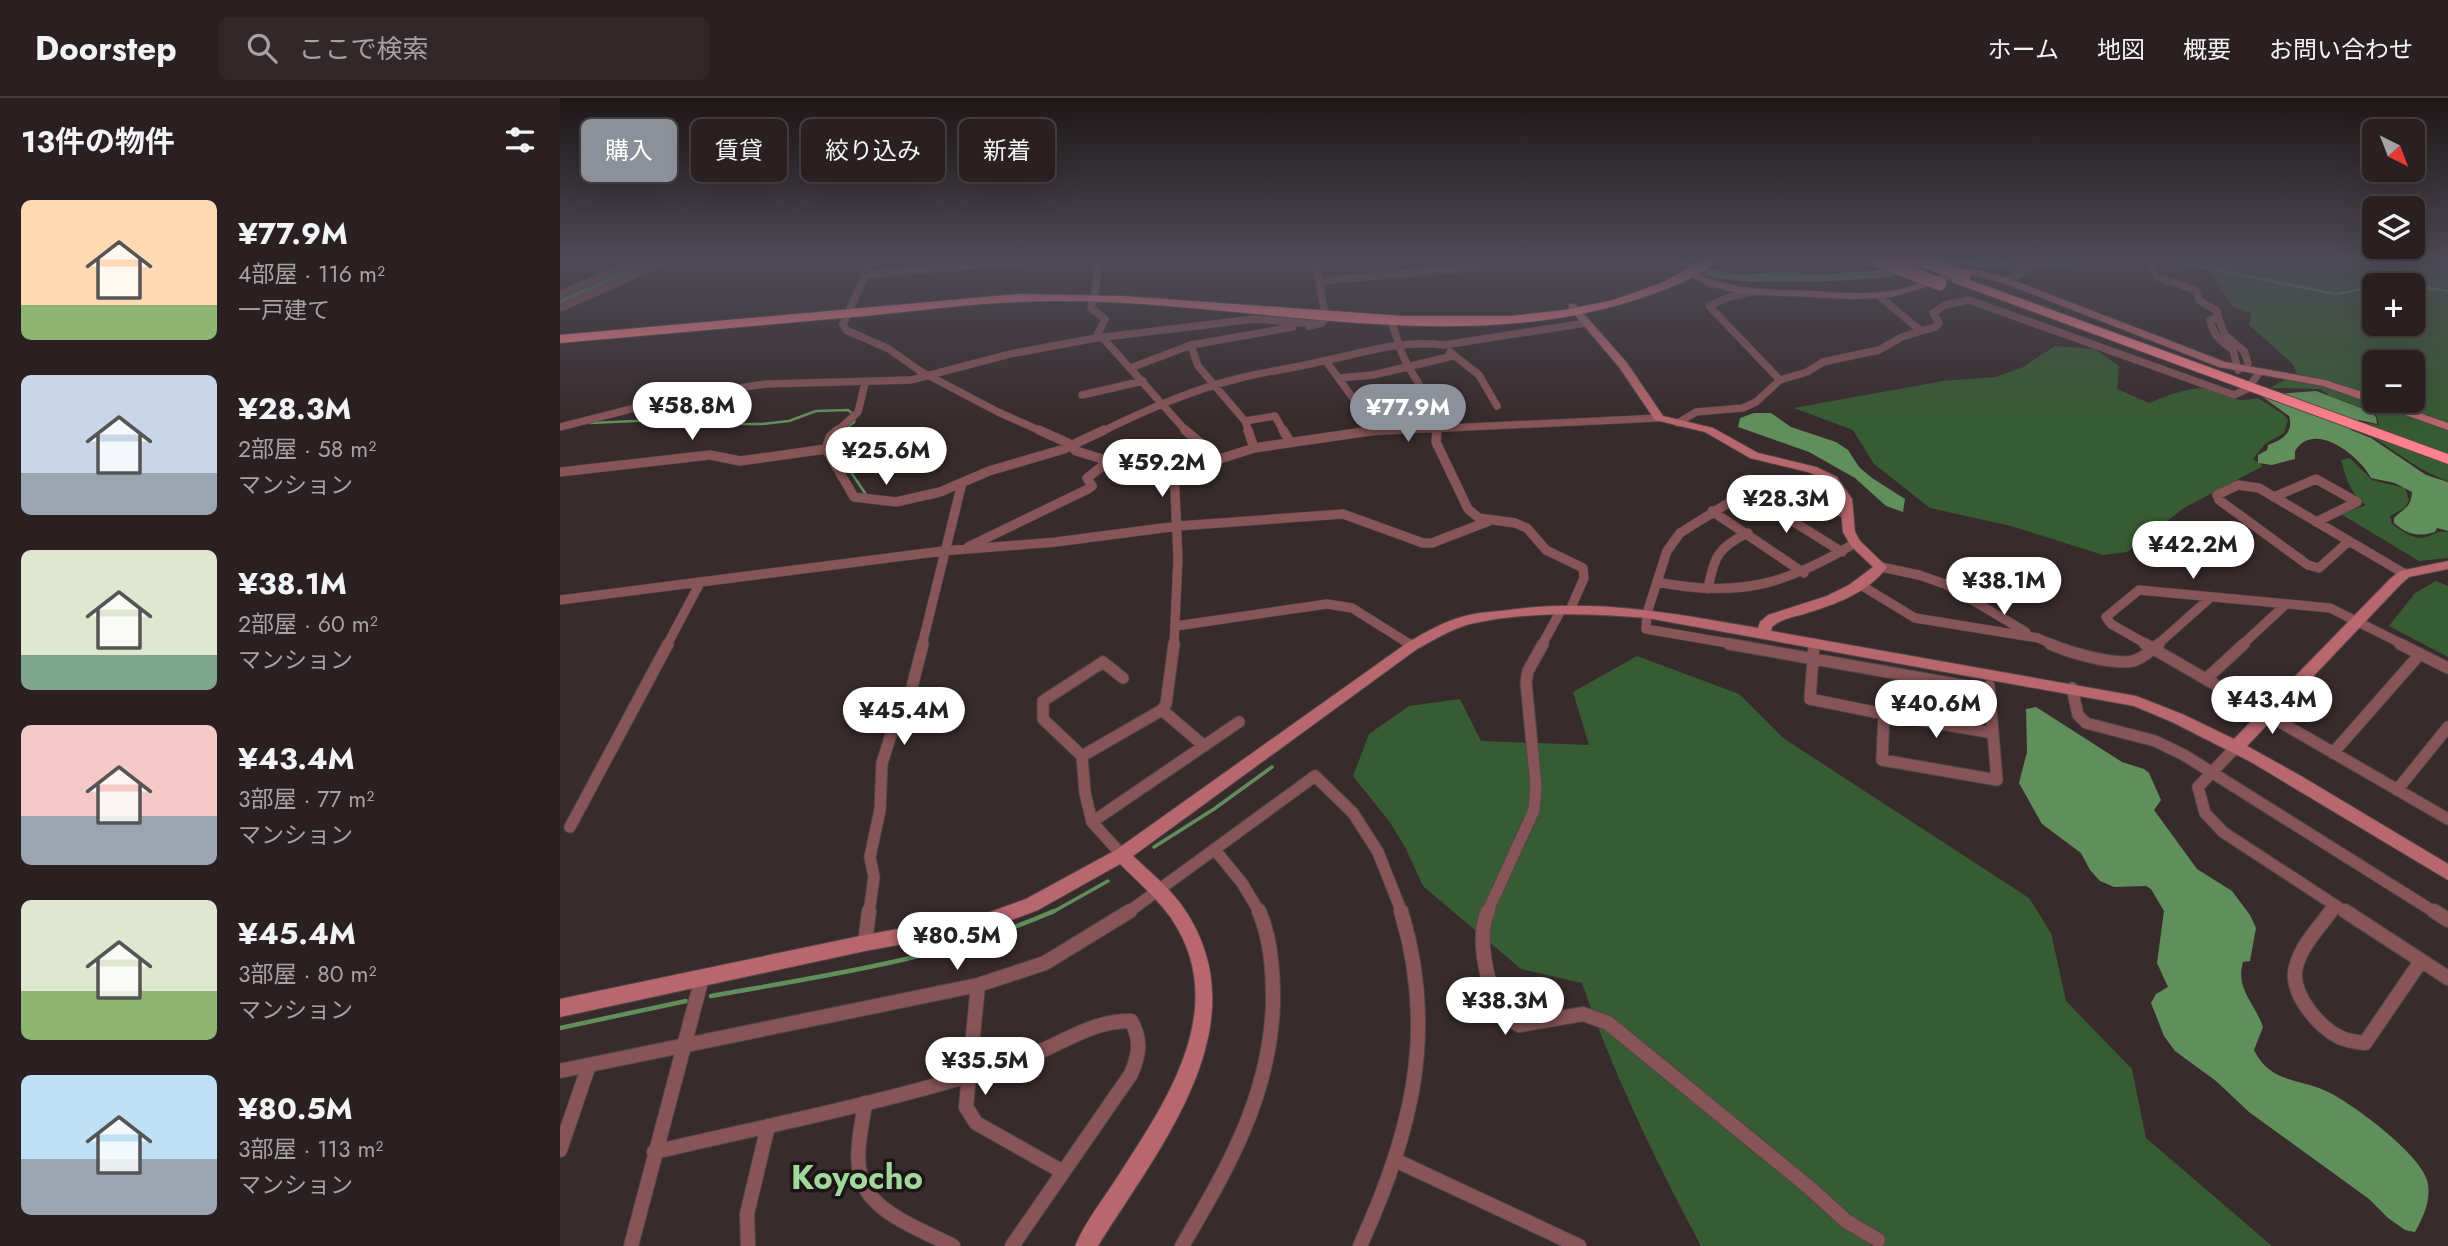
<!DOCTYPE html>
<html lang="ja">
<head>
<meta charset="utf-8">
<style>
	body { margin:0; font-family:Jost,"Noto Sans JP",sans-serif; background:#32282a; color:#f1f3f6; height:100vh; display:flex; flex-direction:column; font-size:26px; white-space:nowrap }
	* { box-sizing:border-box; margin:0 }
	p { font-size:23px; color:#a5a3a5 }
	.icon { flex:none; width:38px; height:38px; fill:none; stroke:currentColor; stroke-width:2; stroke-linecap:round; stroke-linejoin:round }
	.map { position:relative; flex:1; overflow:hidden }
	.drawer { display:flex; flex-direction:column; background:#2a2021; width:560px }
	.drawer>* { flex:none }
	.top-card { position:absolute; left:21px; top:21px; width:665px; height:63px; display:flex; gap:14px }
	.needle { width:46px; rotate:138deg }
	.buttons { position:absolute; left:1802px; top:21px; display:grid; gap:14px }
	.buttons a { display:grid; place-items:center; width:63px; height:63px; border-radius:10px; background:#2a2021; box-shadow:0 7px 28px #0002,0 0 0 2px #463e3f; font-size:35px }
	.price { position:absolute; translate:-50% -60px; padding:0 16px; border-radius:24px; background:#fff; color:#222; font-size:23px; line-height:46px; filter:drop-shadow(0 2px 4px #0008) }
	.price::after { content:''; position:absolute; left:50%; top:42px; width:21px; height:16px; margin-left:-10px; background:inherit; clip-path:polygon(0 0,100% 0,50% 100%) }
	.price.selected { background:#8c9099; color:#fff }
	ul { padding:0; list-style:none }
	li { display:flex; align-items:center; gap:21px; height:175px; padding:0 21px }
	li span { display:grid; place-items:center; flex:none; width:196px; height:140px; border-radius:10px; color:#555 }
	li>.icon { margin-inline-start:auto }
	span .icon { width:84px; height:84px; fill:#fffc; stroke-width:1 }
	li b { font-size:30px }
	h2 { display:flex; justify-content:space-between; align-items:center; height:84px; padding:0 21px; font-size:30px }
	.tag { padding:0 24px; border-radius:10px; background:#2a2021; box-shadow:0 7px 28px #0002,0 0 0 2px #463e3f; font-size:24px; line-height:63px }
	.tag.selected { background:#8c9099; color:#fff }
	header { display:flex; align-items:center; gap:42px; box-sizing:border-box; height:98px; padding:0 35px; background:#2a2021; border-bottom:2px solid #463e3f }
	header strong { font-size:33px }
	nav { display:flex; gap:38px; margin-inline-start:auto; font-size:24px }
	.search { width:490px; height:63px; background:#32282a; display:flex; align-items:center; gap:18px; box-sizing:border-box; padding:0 24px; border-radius:10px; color:#a5a3a5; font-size:26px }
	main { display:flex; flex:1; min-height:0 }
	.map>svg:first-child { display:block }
	.green { fill:#375c33; fill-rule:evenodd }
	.water { fill:#618f5c }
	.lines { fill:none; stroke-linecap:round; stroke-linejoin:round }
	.stream-far2 { stroke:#618f5c; stroke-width:2.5 }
	.stream-far1 { stroke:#618f5c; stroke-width:3.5 }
	.stream { stroke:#618f5c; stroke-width:4.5 }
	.river { fill:#618f5c; fill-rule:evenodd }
	.street-far3-casing { stroke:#534647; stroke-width:8 }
	.street-far2-casing { stroke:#534647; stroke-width:10 }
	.street-far1-casing { stroke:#534647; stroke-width:13 }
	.street-casing { stroke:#534647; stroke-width:16 }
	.secondary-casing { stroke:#534647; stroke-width:2 }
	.highway-casing { stroke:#534647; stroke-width:2 }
	.street-far3 { stroke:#875457; stroke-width:7 }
	.street-far2 { stroke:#875457; stroke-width:9 }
	.street-far1 { stroke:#875457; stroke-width:11 }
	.street { stroke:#875457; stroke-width:14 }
	.secondary { fill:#b7676d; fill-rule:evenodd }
	.highway { fill:#fe818c; fill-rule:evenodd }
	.highway-bridge-casing { stroke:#534647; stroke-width:14; stroke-linecap:butt }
	.highway-bridge { stroke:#fe818c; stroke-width:13 }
	.labels { text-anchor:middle; stroke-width:7; stroke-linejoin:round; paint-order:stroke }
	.near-quarter-label { font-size:33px; font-weight:bold; fill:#a2d89c; stroke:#1b1516 }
</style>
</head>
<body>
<header>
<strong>Doorstep</strong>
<div class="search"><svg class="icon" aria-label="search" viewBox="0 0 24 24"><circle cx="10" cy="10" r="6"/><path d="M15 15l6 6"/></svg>ここで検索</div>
<nav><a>ホーム</a><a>地図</a><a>概要</a><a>お問い合わせ</a></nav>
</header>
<main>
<section class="drawer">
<h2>13件の物件<svg class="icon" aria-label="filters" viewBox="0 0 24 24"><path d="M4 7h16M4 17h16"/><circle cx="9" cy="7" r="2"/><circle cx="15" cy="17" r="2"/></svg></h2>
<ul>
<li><span style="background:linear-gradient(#ffd9b3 75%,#8fb573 0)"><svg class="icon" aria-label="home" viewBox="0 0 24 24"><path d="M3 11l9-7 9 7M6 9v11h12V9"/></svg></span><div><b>¥77.9M</b><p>4部屋 · 116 m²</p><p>一戸建て</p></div></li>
<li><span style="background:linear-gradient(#c9d6e8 70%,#9aa5b1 0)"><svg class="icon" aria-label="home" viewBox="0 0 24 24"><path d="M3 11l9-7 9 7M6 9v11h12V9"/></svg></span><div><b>¥28.3M</b><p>2部屋 · 58 m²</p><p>マンション</p></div></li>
<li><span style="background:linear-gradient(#dfe7d0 75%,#7fa58c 0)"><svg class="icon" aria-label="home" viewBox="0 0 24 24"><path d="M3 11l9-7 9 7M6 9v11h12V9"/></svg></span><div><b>¥38.1M</b><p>2部屋 · 60 m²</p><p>マンション</p></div></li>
<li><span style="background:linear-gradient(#f6c9c9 65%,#9aa5b1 0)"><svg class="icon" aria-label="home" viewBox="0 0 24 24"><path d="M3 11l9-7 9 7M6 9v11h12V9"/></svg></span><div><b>¥43.4M</b><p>3部屋 · 77 m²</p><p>マンション</p></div></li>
<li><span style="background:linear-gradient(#dfe7d0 65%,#8fb573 0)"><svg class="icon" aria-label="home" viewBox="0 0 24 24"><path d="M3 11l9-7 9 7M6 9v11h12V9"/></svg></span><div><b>¥45.4M</b><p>3部屋 · 80 m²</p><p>マンション</p></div></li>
<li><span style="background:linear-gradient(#bfe0f5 60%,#9aa5b1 0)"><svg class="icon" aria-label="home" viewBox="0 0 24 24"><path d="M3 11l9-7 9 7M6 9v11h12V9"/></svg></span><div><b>¥80.5M</b><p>3部屋 · 113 m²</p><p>マンション</p></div></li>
</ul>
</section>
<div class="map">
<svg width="1888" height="1148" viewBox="0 0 1888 1148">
	<rect width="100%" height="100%" fill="#382b2c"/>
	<path class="green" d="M1627,162H1888V383C1861,374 1838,355 1814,340C1807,336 1800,336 1793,331L1800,324L1819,327L1816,315L1770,298L1760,291L1710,290L1737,275L1732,265L1689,227L1691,215L1673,209L1645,166ZM1815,187H1853V226H1815ZM1815,264H1853V303H1815Z
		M1495,248L1535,251L1559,268L1557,291L1589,305C1606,298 1632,287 1650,291C1673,296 1669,306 1698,300L1723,316L1728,322L1724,335L1705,346L1693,361L1703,368L1624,410L1567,454L1543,457L1451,428L1370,410L1314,366L1293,332L1234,310L1383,283L1436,279L1463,269Z
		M1790,360L1812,382L1845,390L1849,402L1845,410L1830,418L1832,426C1840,431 1849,439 1859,440C1871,440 1876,431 1888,434V460L1859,463L1781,416L1806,407C1790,395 1786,380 1781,362Z
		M1876,483L1888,488V559L1829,528L1855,495Z
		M1077,558L1179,596L1223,640L1469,800L1491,835L1506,903L1572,971L1586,1040L1712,1148H1141C1096,1063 1053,976 1022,885L961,871L863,788L845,749L829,723L793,678L809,636L849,608L900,601L921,643L1029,647L1013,594Z"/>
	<path class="water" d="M89,162H100L0,207V201Z
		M1756,293L1809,313L1816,319L1817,326L1799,322L1791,332L1811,340L1866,377L1888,384V433L1877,430L1875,434C1858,439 1848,437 1834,425V420C1844,410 1851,410 1852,394L1835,385L1811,380C1801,359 1754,321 1735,353V361L1712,367L1698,365V357L1707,352L1708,347C1722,342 1734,335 1729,318L1700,297Z
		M1194,315H1211L1231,329L1276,344L1288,352L1299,369L1312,380L1345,401L1343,414L1326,408L1295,380L1249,354L1178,329L1180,320Z
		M1476,609L1562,664L1584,671L1589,675L1601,702L1594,712L1637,771L1672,793L1690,817L1696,830L1690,863L1683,864C1675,891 1695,905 1703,929L1694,952C1710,985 1738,980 1766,993C1791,1004 1860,1056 1867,1082C1872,1100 1864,1118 1855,1134L1845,1132L1828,1120L1809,1101L1689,1014L1656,983L1615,953L1604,938L1591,905L1596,896L1608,889L1597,865L1604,813L1591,791L1586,788L1554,789L1540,783L1530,772L1521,755L1482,726L1459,685L1467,654L1466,611Z"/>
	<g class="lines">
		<path class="stream-far2" d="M1607,162L1775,196L1815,189
			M1446,165L1469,167
			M1476,168L1511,166L1518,162
			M1853,188L1888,193
			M29,325L98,322L133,326H202L229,323L256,313L288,312L295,318L294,324L273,341L274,349L307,398"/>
		<path class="stream-far1" d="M594,749L654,711L712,669
			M491,815L548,783"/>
		<path class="stream" d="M151,898C268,877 385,861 494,813
			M0,930L126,903"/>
		<path class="river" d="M1115,162H1131L1136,166L1130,170Z
			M1381,162L1433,164L1455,162C1436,179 1415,165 1393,167C1374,168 1354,175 1334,178C1305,183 1160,190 1142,175L1148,171L1176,176L1231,174L1254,177L1332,171Z"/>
		<g class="street-far3-casing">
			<path id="street-far3" d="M312,162L283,226L286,232L329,251L360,273L438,314L483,334
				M1588,162L1597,179L1636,192L1639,202L1657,213L1658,219L1650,222C1653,237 1661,244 1673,252L1678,272
				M304,177L480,162
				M759,183L923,169L917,162
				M1447,183L1481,162
				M1192,194L1169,199L1149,208L1220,282
				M535,195L539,162
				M0,196L81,162
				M534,200L531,210L545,221L536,240
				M0,210L109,162
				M1658,219L1665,237L1684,253L1688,265
				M831,222C836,236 839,251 846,264C857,286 878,308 877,334
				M749,228L762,225L768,217L764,211L755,162
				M1361,233L1376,229L1379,225L1373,215L1385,207L1409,202L1674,297L1687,291
				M542,239L627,334
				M890,254L919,277L937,308
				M766,263L816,332
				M573,269L631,247
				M779,280L813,277L893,258
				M1691,286L1699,275
				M522,297L583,283
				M685,323L715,318L724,334
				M1118,325L1136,314L1183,310L1196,304L1220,282L1247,274L1263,264L1319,252L1342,239L1361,233L1319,198
				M0,329L118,299L206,286L351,282L450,256L536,240L695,221L755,226
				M276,334L298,314L305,285
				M541,334C586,312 631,292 680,280C707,273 736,270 763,263C808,254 837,242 884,247L1026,225
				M689,334L685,323L638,268L631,247L733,229
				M804,334L1099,320"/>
		</g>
		<g class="street-far2-casing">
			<path id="street-far2" d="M278,332L270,339L266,351L294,399L336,404L380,394L429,373L504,351L544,332
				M625,332L658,360
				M688,332L694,350
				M723,332L730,344
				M877,332L876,344L908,411L919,420L955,425L967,430L986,452L1023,470L1024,480L1010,512
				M549,365L566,362L614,372L638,368L694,350L817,332
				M0,374L150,357L180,363L266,351
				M1678,387L1699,390L1789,443L1759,470L1748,467L1659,402L1657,397Z
				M1186,394L1282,454
				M1714,399L1756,381L1797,404L1756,424
				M1152,413L1244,475
				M1789,443L1845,476
				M408,449L528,391L532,388L527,380L549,363L516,353L508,345L479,332
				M1321,469L1359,477L1385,486L1466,534
				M1097,484C1177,500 1226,487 1295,445
				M1299,486L1355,520L1478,540L1494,547
				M1148,491C1154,459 1158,449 1188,435
				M0,502L383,453L496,444L618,428L783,416L863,445H872L929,423
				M616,528L767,506L792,510L851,547
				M107,547L140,485
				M362,547L402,385
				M614,547L618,460L614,372
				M982,547L1001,512
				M1179,547L1086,531L1087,515L1107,453L1120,435L1186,394L1199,389L1225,388L1252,397L1288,418
				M1588,547L1551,526L1546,519L1579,492L1770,510L1844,547
				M1597,547L1650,500
				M1682,547L1724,508"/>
		</g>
		<g class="street-far1-casing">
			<path id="street-far1" d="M848,546L852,548
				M1169,546L1429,592
				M1254,546L1250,601L1324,616L1322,662L1437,682L1429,588
				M1490,546C1508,554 1557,569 1576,562C1584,559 1593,551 1599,546
				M1585,546L1888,721
				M1840,546L1888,570
				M1646,581L1684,546
				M1512,590L1518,617L1526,625L1595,643L1624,657L1876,815
				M602,612L606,606L614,546
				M1324,616L1433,635
				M1677,648L1638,689L1645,715L1663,734L1787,815
				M1773,655L1860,556
				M522,658L483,621V603L543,564L563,580
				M1837,692L1888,629
				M532,724L679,624
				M10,729L108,546
				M655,752L682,785L700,815
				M562,757L532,724L525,695L522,658L602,612L643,647
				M309,815L314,779L310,759L320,712L322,665L339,612L350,597L363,546
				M567,815L755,678L793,715L818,754L842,815
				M927,815L974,712L976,688L966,584L968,573L983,546
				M1770,815L1775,807"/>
		</g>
		<g class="street-casing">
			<path id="street" d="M928,813C915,842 929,884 937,913L959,927L1023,916L1048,925L1251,1091L1286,1123L1318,1142
				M1771,813C1758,831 1738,851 1735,874C1733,898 1758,928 1779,939C1787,943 1796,944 1805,945L1861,863
				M1785,813L1888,880
				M1874,813L1888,822
				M305,845L309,813
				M418,887L406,1009L416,1025L503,1074
				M0,973L418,887L485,865L570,813
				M305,1005C302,1028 295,1053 300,1076C307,1114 363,1132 393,1148
				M0,1052L29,967
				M94,1054C215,1026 338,1002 456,963C495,951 529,922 571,923C582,942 579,957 571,976L452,1148
				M837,1063L1019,1148
				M71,1148L142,880
				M188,1148L187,1116L208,1028
				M622,1148C668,1070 711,996 713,903C713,872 711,842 699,813
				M800,1148C851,1036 878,935 841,813"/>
		</g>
		<g class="secondary-casing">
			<path id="secondary" d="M1414,171L1450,181L1665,264L1765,282L1815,298V303H1825L1888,325V332L1763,288L1659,269L1444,185L1414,177H1405L1332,199L1295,201L1183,196L1148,188L1125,175L1132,173C1171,193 1211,192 1254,193C1279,195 1305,197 1330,193C1359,189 1385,171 1414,171Z
				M1009,206H1015L1067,265L1103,318L1153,330L1198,355L1256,369L1277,379L1292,401L1295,434L1300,443L1327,469C1309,494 1276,506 1247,515C1235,519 1222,520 1212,529L1211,533L1576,598L1622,616L1674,641L1830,481L1840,473L1888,463V471L1849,479L1840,487L1687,648L1741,678L1888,766V782L1691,664L1612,624L1574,608L1087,520C1028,515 968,513 910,526C891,531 874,542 857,551L573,758C591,775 611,791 625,812C702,928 598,1051 538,1148H515C526,1122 545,1099 560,1075C608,1001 671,908 611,820C597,800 578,784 560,766L478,812L430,830L305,853L0,919V901L305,837L430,814L466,801L556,752L847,545C866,534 885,523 905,518C919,514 934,514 948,512C1037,500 1111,515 1198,530L1200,524L1208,517L1267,498L1289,487L1313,469L1291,448L1283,434L1280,401L1269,383L1248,374L1190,360L1145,334L1095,322L1059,269L1009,210Z"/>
		</g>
		<g class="highway-casing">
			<path id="highway" d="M1143,162H1158C1141,178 1113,189 1090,197C892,268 664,194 458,204C407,206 356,213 305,218C204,227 102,236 0,245V237L458,196L563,198L843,218H951L1004,212L1053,202L1101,185Z
				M1339,162H1356L1359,165L1353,169Z
				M1396,177L1888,356V366L1392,184V178Z"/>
		</g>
		<use href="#street-far3" class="street-far3"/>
		<use href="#street-far2" class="street-far2"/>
		<use href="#street-far1" class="street-far1"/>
		<use href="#street" class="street"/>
		<use href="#secondary" class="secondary"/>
		<use href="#highway" class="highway"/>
		<g class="highway-bridge-casing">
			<path id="highway-bridge" d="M1360,162L1404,178
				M1319,163L1380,186"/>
		</g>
		<use href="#highway-bridge" class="highway-bridge"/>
	</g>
	<linearGradient id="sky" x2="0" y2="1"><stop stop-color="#1f1818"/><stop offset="0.5" stop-color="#4d4a56"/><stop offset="1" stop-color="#4d4a56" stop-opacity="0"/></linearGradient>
	<rect width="1888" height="323" fill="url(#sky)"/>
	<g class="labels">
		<g class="near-quarter-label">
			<text x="297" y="1091">Koyocho</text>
		</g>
	</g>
</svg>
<div class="buttons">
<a><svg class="needle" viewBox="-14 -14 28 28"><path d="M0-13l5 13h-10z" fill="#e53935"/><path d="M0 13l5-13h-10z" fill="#a5a3a5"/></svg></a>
<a><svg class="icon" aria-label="layers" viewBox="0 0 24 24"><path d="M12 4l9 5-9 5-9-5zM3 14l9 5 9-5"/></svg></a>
<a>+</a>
<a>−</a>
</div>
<b class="price" style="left:132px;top:344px">¥58.8M</b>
<b class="price selected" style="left:848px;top:346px">¥77.9M</b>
<b class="price" style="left:326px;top:389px">¥25.6M</b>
<b class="price" style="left:602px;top:401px">¥59.2M</b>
<b class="price" style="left:1226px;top:437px">¥28.3M</b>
<b class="price" style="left:1633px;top:483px">¥42.2M</b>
<b class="price" style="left:1444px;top:519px">¥38.1M</b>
<b class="price" style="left:1712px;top:638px">¥43.4M</b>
<b class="price" style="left:1376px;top:642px">¥40.6M</b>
<b class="price" style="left:344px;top:649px">¥45.4M</b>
<b class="price" style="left:397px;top:874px">¥80.5M</b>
<b class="price" style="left:945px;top:939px">¥38.3M</b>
<b class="price" style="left:425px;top:999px">¥35.5M</b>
<div class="top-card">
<a class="tag selected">購入</a>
<a class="tag">賃貸</a>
<a class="tag">絞り込み</a>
<a class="tag">新着</a>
</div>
</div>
</main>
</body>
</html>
